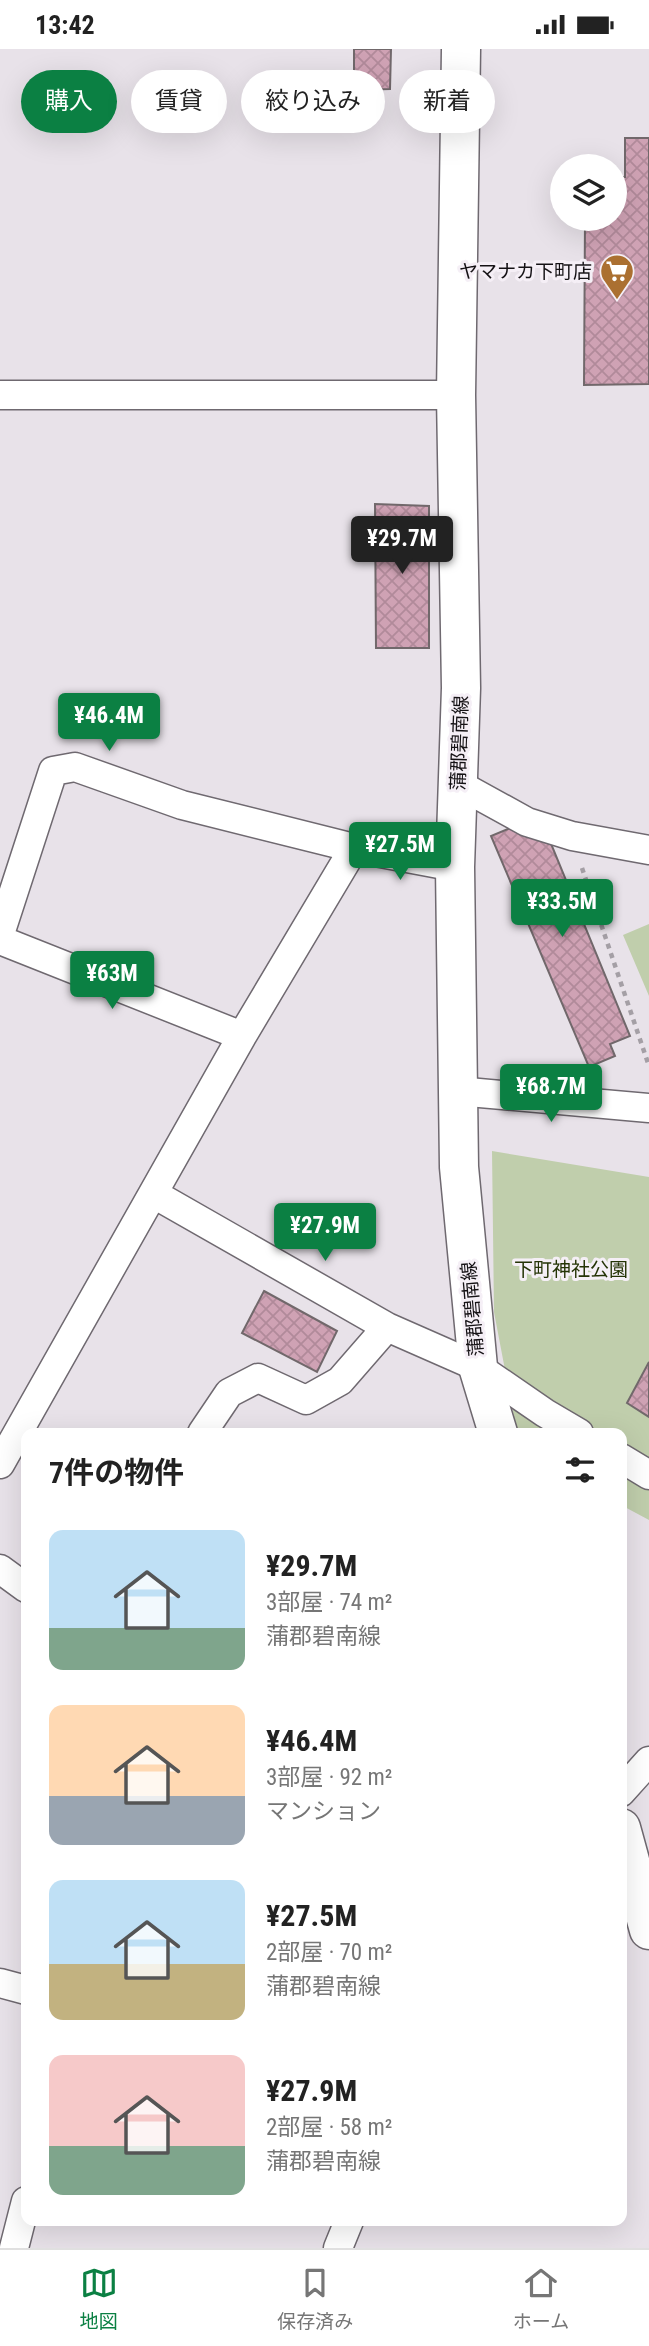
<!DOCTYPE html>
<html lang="ja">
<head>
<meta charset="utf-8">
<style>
	body { margin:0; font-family:"Roboto Condensed","Noto Sans JP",sans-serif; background:#f6f6f6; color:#222; height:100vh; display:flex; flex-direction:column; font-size:26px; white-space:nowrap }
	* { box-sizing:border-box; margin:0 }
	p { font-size:23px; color:#767676 }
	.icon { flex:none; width:38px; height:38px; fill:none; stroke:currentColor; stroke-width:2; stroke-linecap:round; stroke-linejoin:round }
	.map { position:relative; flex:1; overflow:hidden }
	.panel { position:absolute; left:21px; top:1379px; width:606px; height:798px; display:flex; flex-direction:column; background:#fff; border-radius:14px; box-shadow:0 7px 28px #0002 }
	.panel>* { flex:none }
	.top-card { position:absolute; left:21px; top:21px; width:607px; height:63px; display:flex; gap:14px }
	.controls { position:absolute; left:550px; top:105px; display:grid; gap:14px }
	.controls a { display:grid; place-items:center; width:77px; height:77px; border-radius:50%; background:#fff; box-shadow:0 7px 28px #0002; font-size:35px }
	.price { position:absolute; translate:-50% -60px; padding:0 16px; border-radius:7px; background:#0b8043; color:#fff; font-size:23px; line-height:46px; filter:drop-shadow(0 2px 4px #0008) }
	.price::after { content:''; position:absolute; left:50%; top:42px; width:21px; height:16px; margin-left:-10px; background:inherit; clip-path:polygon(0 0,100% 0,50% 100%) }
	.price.selected { background:#222; color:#fff }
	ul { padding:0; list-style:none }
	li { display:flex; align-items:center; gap:21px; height:175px; padding:0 28px }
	li span { display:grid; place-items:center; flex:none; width:196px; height:140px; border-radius:14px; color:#555 }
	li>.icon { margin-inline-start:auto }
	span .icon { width:84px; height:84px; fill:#fffc; stroke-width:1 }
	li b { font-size:30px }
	h2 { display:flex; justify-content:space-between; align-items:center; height:84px; padding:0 28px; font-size:30px }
	.chip { padding:0 24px; border-radius:32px; background:#fff; box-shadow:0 7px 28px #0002; font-size:24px; line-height:63px }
	.chip.selected { background:#0b8043; color:#fff }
	.status { display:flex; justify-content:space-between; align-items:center; height:49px; padding:0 35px; background:#fff; direction:ltr }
	.status svg { height:19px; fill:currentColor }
	.dock { display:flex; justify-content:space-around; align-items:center; height:98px; border-top:2px solid #e0e0e0; background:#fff; font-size:19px; color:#767676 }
	.dock a { display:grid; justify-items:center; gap:4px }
	.dock .selected { color:#0b8043 }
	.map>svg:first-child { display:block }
	.green { fill:#c0ceac }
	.building { fill:url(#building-cross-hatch); stroke:#71686b; stroke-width:2 }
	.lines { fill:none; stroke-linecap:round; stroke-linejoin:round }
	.street-casing { stroke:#6f6970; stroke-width:31 }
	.secondary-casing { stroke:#6f6970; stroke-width:41 }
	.path { stroke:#a49fa5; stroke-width:4.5; stroke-dasharray:5 5; stroke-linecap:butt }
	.street { stroke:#fff; stroke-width:28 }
	.secondary { stroke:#fff; stroke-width:38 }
	.labels { text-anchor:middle; stroke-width:6; stroke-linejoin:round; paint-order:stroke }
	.poi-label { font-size:19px; fill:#151215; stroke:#f5eff6; text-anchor:end }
	.street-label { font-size:19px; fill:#151215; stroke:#f5eff6 }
	.park-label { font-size:19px; fill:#243305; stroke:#f5eff6 }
</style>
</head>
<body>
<div class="status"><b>13:42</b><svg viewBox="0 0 49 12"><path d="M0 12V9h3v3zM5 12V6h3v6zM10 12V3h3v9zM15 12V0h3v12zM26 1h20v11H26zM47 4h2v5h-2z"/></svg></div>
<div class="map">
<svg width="649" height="2199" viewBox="0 0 649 2199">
	<defs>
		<pattern id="building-cross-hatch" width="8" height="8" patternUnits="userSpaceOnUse" patternTransform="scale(1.75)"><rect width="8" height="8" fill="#cfa2b4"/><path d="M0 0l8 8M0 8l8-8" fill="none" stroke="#b18a9a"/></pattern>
	</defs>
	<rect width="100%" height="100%" fill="#e8e2e9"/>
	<path class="green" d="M649,875V947L623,886Z
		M492,1102L649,1128V1471L621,1456V1384H517L494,1263Z"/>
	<path class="building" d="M354,0H391L390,40L354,41Z
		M625,89H649V335L584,336L585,170H614V128H625Z
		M375,455L429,457V599H376Z
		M525,773L545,780L630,987L610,995L615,1007L589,1018L491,787Z
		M264,1242L337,1282L317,1323L242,1284Z
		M649,1313V1368L627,1354Z"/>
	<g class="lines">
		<g class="street-casing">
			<path id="street" d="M0,346H456
				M458,735L527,773L572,787L649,801
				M0,885L53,722L75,718L182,756L354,799L455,818
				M0,891L242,987
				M457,1042L649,1059
				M154,1145L387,1278L478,1318L545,1364L579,1384
				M202,1384L229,1344L258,1329L306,1351L340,1332L387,1278
				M621,1409L649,1426
				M0,1415L242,987L354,799
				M0,1520L26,1539
				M621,1743L649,1712
				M0,1934L26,1941
				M14,2199L26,2152
				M338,2199L349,2172"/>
		</g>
		<g class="secondary-casing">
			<path id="secondary" d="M461,0L456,346L461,639L455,818L459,1118L478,1318L498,1384
				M621,1779L649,1881"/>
		</g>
		<path class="path" d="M582,819L649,1017"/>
		<use href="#street" class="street"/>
		<use href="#secondary" class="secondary"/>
	</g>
	<defs>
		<g id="supermarket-pin" transform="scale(1.75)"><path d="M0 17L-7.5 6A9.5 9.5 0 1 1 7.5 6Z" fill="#ab7031" stroke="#f5eff6"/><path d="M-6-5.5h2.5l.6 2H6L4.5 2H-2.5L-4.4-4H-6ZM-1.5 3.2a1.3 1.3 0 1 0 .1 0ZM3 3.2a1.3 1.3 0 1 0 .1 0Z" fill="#fff"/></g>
	</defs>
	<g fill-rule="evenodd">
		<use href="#supermarket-pin" x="617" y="222"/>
	</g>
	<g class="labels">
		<g class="poi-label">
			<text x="592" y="229">ヤマナカ下町店</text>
		</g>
		<g class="street-label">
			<text transform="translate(459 694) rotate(-88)" y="7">蒲郡碧南線</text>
			<text transform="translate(472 1260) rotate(-95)" y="7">蒲郡碧南線</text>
		</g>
		<g class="park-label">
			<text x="571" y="1227">下町神社公園</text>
		</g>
	</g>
</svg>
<div class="controls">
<a><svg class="icon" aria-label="layers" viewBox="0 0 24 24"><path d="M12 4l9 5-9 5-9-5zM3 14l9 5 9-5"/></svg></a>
</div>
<b class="price selected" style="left:402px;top:527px">¥29.7M</b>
<b class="price" style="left:109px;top:704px">¥46.4M</b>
<b class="price" style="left:400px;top:833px">¥27.5M</b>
<b class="price" style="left:562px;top:890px">¥33.5M</b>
<b class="price" style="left:112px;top:962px">¥63M</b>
<b class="price" style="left:551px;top:1075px">¥68.7M</b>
<b class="price" style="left:325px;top:1214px">¥27.9M</b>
<div class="top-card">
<a class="chip selected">購入</a>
<a class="chip">賃貸</a>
<a class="chip">絞り込み</a>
<a class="chip">新着</a>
</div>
<section class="panel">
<h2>7件の物件<svg class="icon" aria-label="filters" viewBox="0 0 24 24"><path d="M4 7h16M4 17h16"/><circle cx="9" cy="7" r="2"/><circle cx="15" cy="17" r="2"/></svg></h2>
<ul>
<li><span style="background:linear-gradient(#bfe0f5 70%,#7fa58c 0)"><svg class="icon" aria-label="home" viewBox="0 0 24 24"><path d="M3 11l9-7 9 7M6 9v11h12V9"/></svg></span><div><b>¥29.7M</b><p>3部屋 · 74 m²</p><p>蒲郡碧南線</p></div></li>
<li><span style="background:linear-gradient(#ffd9b3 65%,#9aa5b1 0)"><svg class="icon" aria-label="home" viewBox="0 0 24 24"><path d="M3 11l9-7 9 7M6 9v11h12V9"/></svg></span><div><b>¥46.4M</b><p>3部屋 · 92 m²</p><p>マンション</p></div></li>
<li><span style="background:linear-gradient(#bfe0f5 60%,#c2b280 0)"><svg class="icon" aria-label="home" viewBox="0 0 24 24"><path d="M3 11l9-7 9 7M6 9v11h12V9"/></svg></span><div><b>¥27.5M</b><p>2部屋 · 70 m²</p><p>蒲郡碧南線</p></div></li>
<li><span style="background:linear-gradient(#f6c9c9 65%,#7fa58c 0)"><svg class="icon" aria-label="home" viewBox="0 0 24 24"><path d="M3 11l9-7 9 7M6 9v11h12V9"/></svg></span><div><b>¥27.9M</b><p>2部屋 · 58 m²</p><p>蒲郡碧南線</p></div></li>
</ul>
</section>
</div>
<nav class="dock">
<a class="selected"><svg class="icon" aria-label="map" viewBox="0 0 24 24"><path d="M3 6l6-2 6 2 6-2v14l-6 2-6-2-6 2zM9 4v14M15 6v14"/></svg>地図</a>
<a><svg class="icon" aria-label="saved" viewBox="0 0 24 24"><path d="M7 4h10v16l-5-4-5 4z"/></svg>保存済み</a>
<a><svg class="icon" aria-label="home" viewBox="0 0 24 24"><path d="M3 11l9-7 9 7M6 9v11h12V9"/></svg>ホーム</a>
</nav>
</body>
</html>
